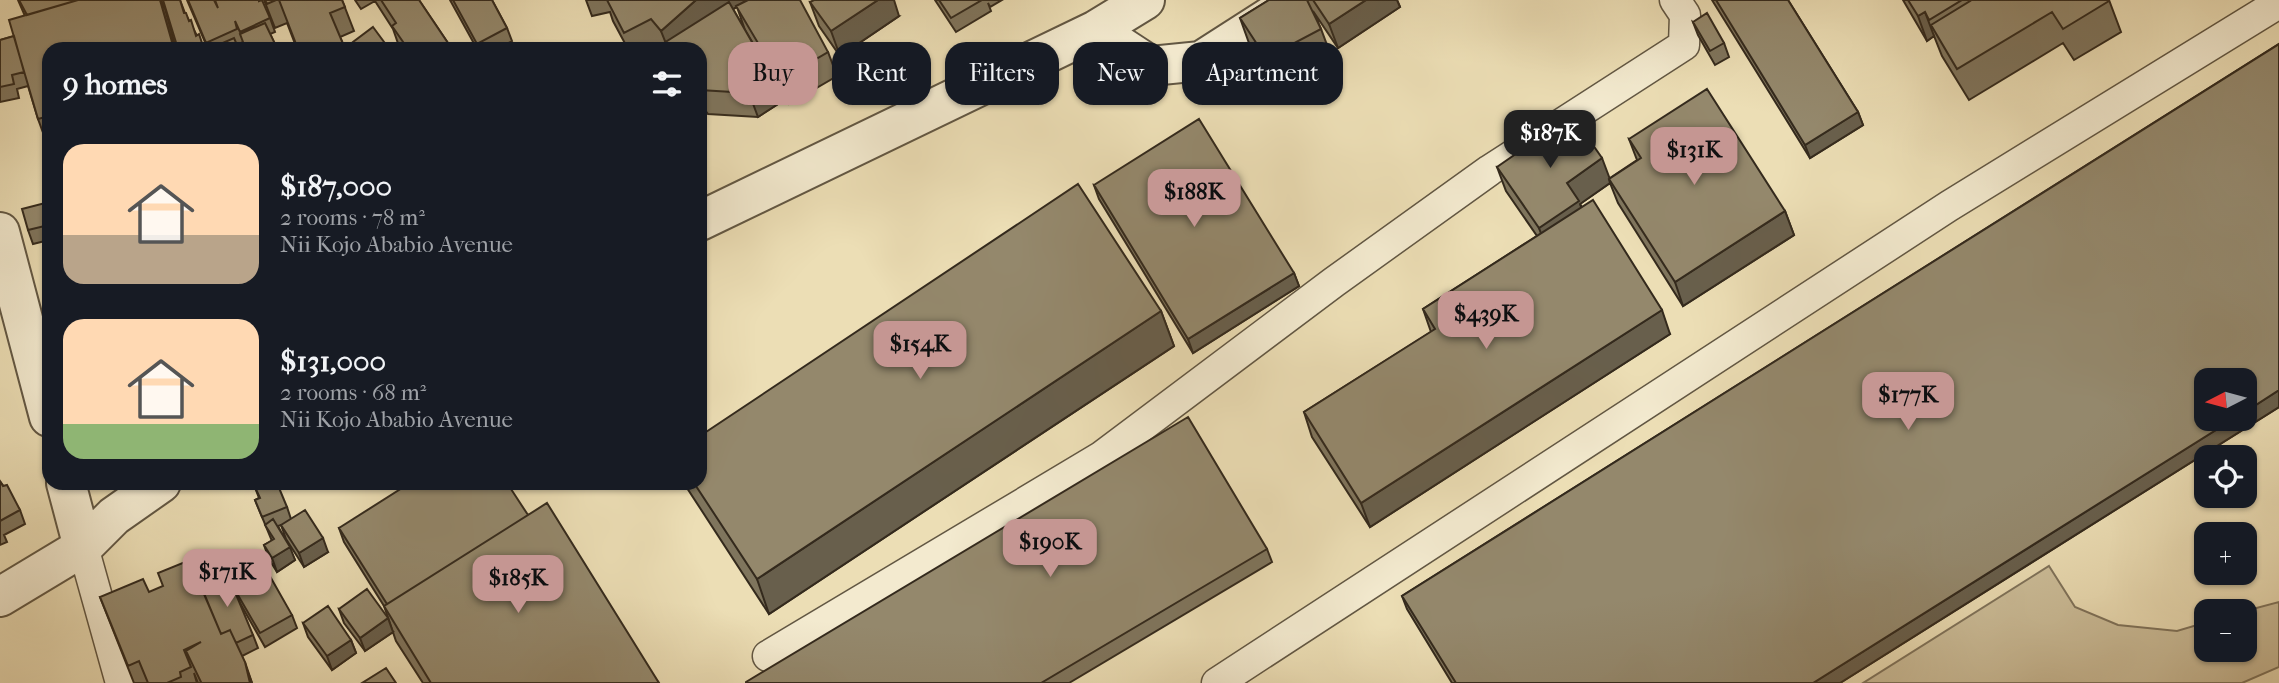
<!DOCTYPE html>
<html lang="en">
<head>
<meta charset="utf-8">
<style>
	body { margin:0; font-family:"IM FELL French Canon",serif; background:#242831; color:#f1f3f6; height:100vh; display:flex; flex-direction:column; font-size:26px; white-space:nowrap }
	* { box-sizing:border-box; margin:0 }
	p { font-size:23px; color:#9ea1a6 }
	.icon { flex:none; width:38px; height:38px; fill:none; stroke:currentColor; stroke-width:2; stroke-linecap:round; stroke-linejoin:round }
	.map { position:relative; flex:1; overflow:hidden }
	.sheet { position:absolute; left:42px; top:42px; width:665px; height:448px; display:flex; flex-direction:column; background:#171b24; border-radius:21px; box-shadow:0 2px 5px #0004 }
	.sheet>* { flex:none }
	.guide { position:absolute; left:728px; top:42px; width:665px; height:63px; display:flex; gap:14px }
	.needle { width:46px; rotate:264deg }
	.controls { position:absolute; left:2194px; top:368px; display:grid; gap:14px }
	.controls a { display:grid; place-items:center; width:63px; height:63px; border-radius:14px; background:#171b24; box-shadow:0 2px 5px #0004; font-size:35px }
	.price { position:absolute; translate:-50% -60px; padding:0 16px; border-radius:14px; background:#c59692; color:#111; font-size:23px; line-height:46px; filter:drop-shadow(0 2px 4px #0008) }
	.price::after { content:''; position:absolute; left:50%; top:42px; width:21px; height:16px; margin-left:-10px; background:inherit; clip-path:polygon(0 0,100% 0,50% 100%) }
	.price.active { background:#222; color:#fff }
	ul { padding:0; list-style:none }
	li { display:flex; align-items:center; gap:21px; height:175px; padding:0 21px }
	li span { display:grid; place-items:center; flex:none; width:196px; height:140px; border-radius:21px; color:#555 }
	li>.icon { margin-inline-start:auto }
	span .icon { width:84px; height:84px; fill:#fffc; stroke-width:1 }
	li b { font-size:30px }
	h2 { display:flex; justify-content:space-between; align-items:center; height:84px; padding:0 21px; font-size:30px }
	.chip { padding:0 24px; border-radius:21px; background:#171b24; box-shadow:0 2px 5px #0004; font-size:24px; line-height:63px }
	.chip.active { background:#c59692; color:#111 }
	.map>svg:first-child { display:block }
	.green { fill:#cdbf9b; stroke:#80745c; stroke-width:2 }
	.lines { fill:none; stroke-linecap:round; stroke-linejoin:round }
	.service-casing { stroke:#625743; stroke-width:33 }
	.minor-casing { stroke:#625743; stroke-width:42 }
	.service { stroke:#f3eacf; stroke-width:30 }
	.minor { stroke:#f3eacf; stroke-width:38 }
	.wall { fill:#7f755d; stroke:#342a1d; stroke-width:2 }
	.shaded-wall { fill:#685f4c; stroke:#342a1d; stroke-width:2 }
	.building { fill:#94886c; stroke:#342a1d; stroke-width:2 }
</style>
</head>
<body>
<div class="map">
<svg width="2279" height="683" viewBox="0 0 2279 683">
	<rect width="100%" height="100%" fill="#ecdeb5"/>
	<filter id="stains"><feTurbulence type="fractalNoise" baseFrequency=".00286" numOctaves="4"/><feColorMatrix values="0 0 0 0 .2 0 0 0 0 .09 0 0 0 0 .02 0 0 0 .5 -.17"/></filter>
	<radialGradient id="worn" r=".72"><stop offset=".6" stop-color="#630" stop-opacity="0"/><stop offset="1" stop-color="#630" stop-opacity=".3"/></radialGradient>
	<path class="green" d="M2049,566L2075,607L2118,625L2177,631L2207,622V649H2245V611L2279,602V667L2242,683H1863Z"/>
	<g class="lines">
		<g class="service-casing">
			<path id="service" d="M83,547L121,683
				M768,656L1101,457L1334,282L1490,170L1684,45L1685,15L1675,0
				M1217,683L1949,206L2279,3"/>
		</g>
		<g class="minor-casing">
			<path id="minor" d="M1096,30L1151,66L1201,61L1296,0
				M700,221L1096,30L1145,0
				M0,232L49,417
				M66,483L83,547
				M0,597L83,547L114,516L161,483"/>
		</g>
		<use href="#service" class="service"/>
		<use href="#minor" class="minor"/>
	</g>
	<path class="wall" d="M18,0H180L185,13L204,49L166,8L165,9L176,49H49V149L38,119L28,86L17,89L19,98L0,102V40L14,36L25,16Z
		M187,0H260L270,18L275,32L270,34L277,49H208Z
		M264,0H342L354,31L340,37L345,49H297L287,23L275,28Z
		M355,0H419L452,49H400L393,29L375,1L361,9Z
		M450,0H492L507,28L512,41L498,49H477Z
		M586,0H747L828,52L837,76L789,104L745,30L737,7L733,9L772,77L781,102L758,117L708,114L700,103V49H628L613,21L610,12L592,16Z
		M935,0H1002L990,7L988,3L991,11L956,32Z
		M1269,0H1397L1400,7L1338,48L1313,11L1321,29L1330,53L1275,83L1249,43L1240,18Z
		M1712,0H1788L1858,112L1863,125L1810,158Z
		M1903,0H2109L2121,32L2074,60L2063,43L1969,100L1942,56L1934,36L1927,41Z
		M810,2L899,16L840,56L819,26Z
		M1693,22L1724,43L1729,57L1715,65L1698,35Z
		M2279,44V407L1840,683H1452L1407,609L1402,596Z
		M1629,139L1785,211L1794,235L1683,306L1618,203L1610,183L1580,204L1582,207L1670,334L1370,527L1312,437L1304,412L1431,332L1423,309L1537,236L1506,191L1497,167L1610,178L1637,160Z
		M1094,185L1294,273L1299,286L1193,353L1099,199Z
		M49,202V240L33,244L28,230Z
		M1161,311L1174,346L769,614L687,488L685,483H700Z
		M0,481L20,510L25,524L4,535L7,542L0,545Z
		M254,485L287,507L291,519L328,552L304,567L286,539L281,525H282L278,526L295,560L277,572L269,559L264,545L272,541L255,500L259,498Z
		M528,515L659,683H423L396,641L384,606L344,542L339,528Z
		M1267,549L1272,562L1069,683H746Z
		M201,587L253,635L258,648L242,656L252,683H198L194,673L197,683H134L100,597Z
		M235,590L292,615L297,628L265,647L240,603Z
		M339,609L393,632L365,651L344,623Z
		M303,623L351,640L356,653L332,670L308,637Z"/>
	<path class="shaded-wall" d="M160,0H161L165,9L176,49H174Z
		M696,0H747L724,15L667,46L661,31Z
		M878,0H894L899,16L840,56L831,31Z
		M1366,0H1397L1400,7L1338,48L1329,24Z
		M1925,12L1934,36L1927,41L1918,16Z
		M772,77L781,102L758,117L749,93Z
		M1858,112L1863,125L1810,158L1805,145Z
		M1602,158L1611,182L1609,179L1610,183L1580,204L1588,225L1548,252L1539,228L1567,183Z
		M1785,211L1794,235L1683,306L1675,282Z
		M1294,273L1299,286L1193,353L1188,339Z
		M1662,310L1670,334L1370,527L1361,503Z
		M1161,311L1174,346L769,614L757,579Z
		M2279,390V407L1840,683H1813L2235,418H2245V412Z
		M323,538L328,552L304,567L299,553Z
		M290,547L295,560L277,572L272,558Z
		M388,618L393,632L365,651L360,638Z
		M351,640L356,653L332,670L327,656Z
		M245,662L252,683H250Z"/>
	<path class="building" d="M19,0H78L27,15Z
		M78,0H160L174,49H49V116L38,119L9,20Z
		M163,0H180L184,13H186L189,21L191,20L196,36L199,34L204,49H178Z
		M188,0H214L218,8L215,0H259V1L262,0L270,18L240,32L235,21L237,29L206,43Z
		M265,0H276L267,4Z
		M279,0H342L345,7L330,13L344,46L337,49H298Z
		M381,0H419L452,49H408L392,26L396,23Z
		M453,0H492L507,28L477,44Z
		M607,0H696L661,31L651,19L624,33Z
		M748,0H800L828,52L780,80L736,6Z
		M814,0H878L831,31L810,2Z
		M939,0H982L951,18Z
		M1269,0H1307L1321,29L1266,58L1240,18Z
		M1313,0H1366L1329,24Z
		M1716,0H1788L1858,112L1805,145Z
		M1908,0H1962L1929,20L1925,12L1918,16Z
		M1969,0H2109V1L2063,29L2052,12L1957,69L1931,25L1970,1Z
		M729,2L772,77L749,93L700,90V49H669L664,43Z
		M1707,13L1724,43L1710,51L1693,22Z
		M265,23L277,48L209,49L234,38L237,45L243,42L240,34Z
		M373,27L387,46L382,49H358L353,42Z
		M14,36L24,72L12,75L14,84L0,87V40Z
		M2279,44V390L2245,412V380H2207V418H2235L1813,683H1456L1402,596Z
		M1707,89L1785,211L1675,282L1609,179L1641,158L1629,139Z
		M1572,115L1602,158L1567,183L1579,201L1539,228L1497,167Z
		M1199,119L1294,273L1188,339L1094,185Z
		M1078,184L1161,311L757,579L694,483H700V436Z
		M1593,200L1662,310L1361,503L1304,412L1435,329L1423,309Z
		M49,202V225L28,230L22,209Z
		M1188,417L1267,549L1041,683H746V682Z
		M1,483L3,486L7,485L20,510L0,521V484Z
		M259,483H277L287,507L262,517L255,500L260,498L254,485Z
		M410,483H507L528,515L387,604L339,528Z
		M547,503L659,683H431L384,606Z
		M305,510L323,538L299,553L281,525Z
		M273,519L290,547L272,558L264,545L274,539L265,525Z
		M190,560L221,634L230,630L245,662L250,683H200L201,682L186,651L201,642L184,650L191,667L180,672L181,677L167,683H148L139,661L128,666L100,597L143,579L149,592L163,586L158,573Z
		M267,571L292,615L260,633L235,590Z
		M228,575L253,635L236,643L230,630L221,634L201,587Z
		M367,589L388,618L360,638L339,609Z
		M328,606L351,640L327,656L303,623Z
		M386,668L396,683H362Z"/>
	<rect width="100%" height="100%" filter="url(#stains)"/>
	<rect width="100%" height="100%" fill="url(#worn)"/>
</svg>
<div class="controls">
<a><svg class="needle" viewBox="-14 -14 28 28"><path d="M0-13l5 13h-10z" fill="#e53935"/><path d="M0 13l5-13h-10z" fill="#9ea1a6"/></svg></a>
<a><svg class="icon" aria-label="locate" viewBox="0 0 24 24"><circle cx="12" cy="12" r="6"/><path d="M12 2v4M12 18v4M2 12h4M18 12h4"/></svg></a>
<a>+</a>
<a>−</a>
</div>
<b class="price active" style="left:1550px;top:170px">$187K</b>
<b class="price" style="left:1694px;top:187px">$131K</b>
<b class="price" style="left:1194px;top:229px">$188K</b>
<b class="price" style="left:1486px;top:351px">$439K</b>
<b class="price" style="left:920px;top:381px">$154K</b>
<b class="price" style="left:1908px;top:432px">$177K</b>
<b class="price" style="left:1050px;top:579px">$190K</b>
<b class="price" style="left:227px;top:609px">$171K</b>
<b class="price" style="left:518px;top:615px">$185K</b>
<div class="guide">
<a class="chip active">Buy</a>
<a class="chip">Rent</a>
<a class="chip">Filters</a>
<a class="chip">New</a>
<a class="chip">Apartment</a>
</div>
<section class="sheet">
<h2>9 homes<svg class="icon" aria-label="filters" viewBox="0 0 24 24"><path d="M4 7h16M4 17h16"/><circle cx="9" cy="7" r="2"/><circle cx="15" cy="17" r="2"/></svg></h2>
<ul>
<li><span style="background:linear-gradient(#ffd9b3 65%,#b9a48a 0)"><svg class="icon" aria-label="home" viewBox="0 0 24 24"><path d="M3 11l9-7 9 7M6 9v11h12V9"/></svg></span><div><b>$187,000</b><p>2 rooms · 78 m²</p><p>Nii Kojo Ababio Avenue</p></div></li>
<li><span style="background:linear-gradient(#ffd9b3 75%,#8fb573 0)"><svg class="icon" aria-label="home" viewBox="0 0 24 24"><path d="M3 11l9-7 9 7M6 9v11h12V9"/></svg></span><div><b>$131,000</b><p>2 rooms · 68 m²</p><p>Nii Kojo Ababio Avenue</p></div></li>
</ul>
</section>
</div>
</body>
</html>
